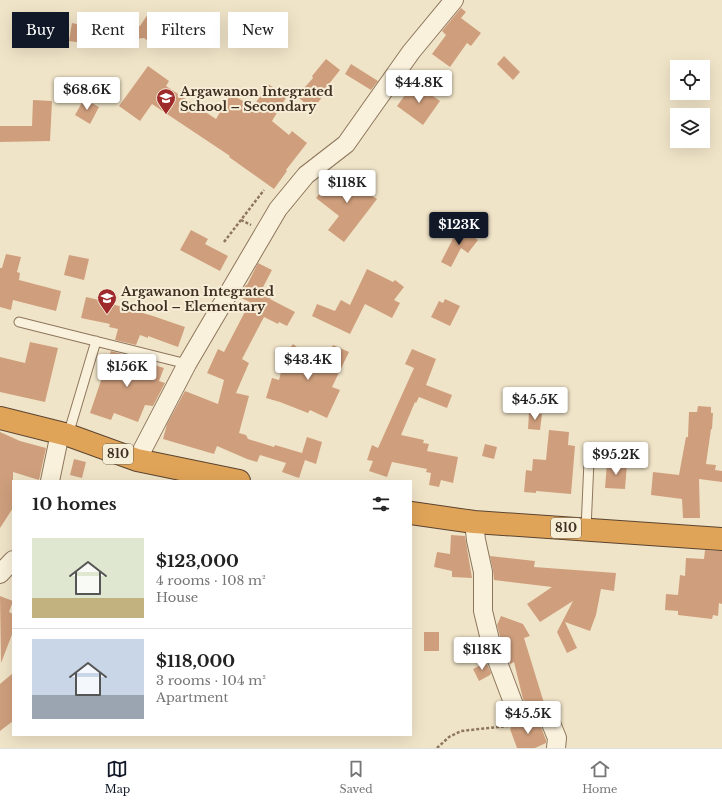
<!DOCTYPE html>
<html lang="en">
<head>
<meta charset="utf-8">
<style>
	body { margin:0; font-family:"Libre Baskerville",serif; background:#f2f2f2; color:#222; height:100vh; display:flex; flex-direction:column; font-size:15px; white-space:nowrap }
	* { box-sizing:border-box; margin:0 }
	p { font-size:13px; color:#767676 }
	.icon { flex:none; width:22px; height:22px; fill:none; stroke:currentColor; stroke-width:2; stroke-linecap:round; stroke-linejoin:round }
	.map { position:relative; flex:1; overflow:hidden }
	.drawer { position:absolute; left:12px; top:480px; width:400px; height:256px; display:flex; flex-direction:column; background:#fff; border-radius:0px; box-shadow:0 4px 16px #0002 }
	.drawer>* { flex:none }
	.banner { position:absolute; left:12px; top:12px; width:400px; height:36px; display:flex; gap:8px }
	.tools { position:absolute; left:670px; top:60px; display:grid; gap:8px }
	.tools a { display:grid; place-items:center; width:40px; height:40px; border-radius:0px; background:#fff; box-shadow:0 4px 16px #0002; font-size:20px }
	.price { position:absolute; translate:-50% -34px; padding:0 9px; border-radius:4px; background:#fff; color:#222; font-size:13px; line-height:26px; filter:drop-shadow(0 1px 2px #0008) }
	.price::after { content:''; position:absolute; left:50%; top:24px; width:12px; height:9px; margin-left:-6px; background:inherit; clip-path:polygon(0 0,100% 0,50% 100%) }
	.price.on { background:#111827; color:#fff }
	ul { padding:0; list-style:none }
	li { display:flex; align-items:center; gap:12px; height:100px; padding:0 20px }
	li+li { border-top:1px solid #e0e0e0 }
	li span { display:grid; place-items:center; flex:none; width:112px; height:80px; border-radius:0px; color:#555 }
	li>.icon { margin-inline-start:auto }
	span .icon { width:48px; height:48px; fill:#fffc; stroke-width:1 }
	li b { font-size:17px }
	h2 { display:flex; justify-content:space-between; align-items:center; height:48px; padding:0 20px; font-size:17px }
	.chip { padding:0 14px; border-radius:0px; background:#fff; box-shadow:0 4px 16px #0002; font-size:14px; line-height:36px }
	.chip.on { background:#111827; color:#fff }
	.tabs { display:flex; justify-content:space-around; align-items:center; height:56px; border-top:1px solid #e0e0e0; background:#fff; font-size:11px; color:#767676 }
	.tabs a { display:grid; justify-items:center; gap:2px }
	.tabs .on { color:#111827 }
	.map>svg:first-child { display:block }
	.building { fill:#cf9f7d }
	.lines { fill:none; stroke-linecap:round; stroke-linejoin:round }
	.lane-casing { stroke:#8d765c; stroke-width:11 }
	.street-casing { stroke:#8d765c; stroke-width:20 }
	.highway-casing { stroke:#5b4430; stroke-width:24 }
	.path { stroke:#8d765c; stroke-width:2.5; stroke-dasharray:3 2; stroke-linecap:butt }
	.lane { stroke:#faf1dc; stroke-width:9 }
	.street { stroke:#faf1dc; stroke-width:18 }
	.highway { stroke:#e0a458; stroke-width:22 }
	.labels { text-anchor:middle; stroke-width:4; stroke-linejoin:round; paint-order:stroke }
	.shield { fill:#f7eed8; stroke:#756857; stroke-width:1 }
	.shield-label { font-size:12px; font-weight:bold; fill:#3d2e20 }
	.poi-label { font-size:13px; font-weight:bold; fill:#3d2e20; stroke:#f7eed8; text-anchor:start }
</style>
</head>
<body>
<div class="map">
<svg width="722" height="748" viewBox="0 0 722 748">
	<rect width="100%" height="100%" fill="#f0e4c8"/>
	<path class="building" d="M461,8L466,12L461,18L481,33L471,46L467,43L450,67L432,54L446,35L442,31Z
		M148,14L165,26L151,43L144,38L108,42L107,29L140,26Z
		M72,23L86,26L83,43L69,41Z
		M504,56L520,72L513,80L497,64Z
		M326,59L340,70L321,94L323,96L316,105L311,101L308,106L297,96L313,78L312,76Z
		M351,64L378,81L371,90L345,74Z
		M148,66L169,81L166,86L216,119L231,94L253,107L268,84L287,96L272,121L289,135L292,131L307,143L286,170L287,171L274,189L229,157L230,156L152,104L140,121L119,106Z
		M414,83L440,101L423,125L397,106Z
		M84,99L99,107L90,124L75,115Z
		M33,100L52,101L50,141L0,142V126H32Z
		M344,170L368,188L366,192L377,199L344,242L328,230L339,216L316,198L324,188L329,191Z
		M459,227L478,240L468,253L461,248L451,267L441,262Z
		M191,230L208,239L205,244L228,256L220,271L180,250Z
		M6,254L21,257L17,272L20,273L19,280L61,291L56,311L13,300L11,310L0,307V268H2Z
		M69,255L89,259L84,280L64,275Z
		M258,263L272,270L261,291L271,296L270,299L295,312L287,326L279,322L278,324L264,317L242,359L249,363L236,393L249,396L239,433L246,435L248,439L274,447L275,445L302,453L307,437L322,442L316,464L305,460L299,478L282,472L286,463L260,455L257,462L247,459L217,446L214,454L163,439L167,424L185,391L218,404L224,380L207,373L218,349L224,352L250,302L239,297L246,285H247Z
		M367,269L393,282L395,280L404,287L394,300L400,303L392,318L365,304L350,334L312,316L317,304L335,311L341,300L350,305Z
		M86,297L112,303V304L153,316L185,327L178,347L148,336V338L140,335L136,345L115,340L118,329L109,327L110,324L81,318Z
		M445,299L460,306L450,326L431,317L439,301L443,303Z
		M30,342L58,348L45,402L0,392V357L25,363Z
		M293,344L322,367L333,345L349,352L332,387L340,390L327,418L310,410L308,413L280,402L266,398L272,378L279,380L286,353Z
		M412,349L436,359L426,385L452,395L447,408L419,397L416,403L415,402L401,435L424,440L423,443L429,444L427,451L458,457L453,483L441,480L439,487L429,485L431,473L426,472L427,469L392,462L387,477L369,471L373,461L367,460L372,445L378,448L414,368L405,364Z
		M111,351L132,357V358L164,368L159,381L165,383L153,406L145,405L138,422L114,413L111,420L90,413Z
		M698,406L711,407V413H713L712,429H711L706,464L716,465L715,470L722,471V482L699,479L700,518H683L682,499L651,495L653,472L679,475L686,437H688L689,412H697Z
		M529,413L542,414L540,430L528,429Z
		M549,430L569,432L568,445L575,446L571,494L536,491V493L524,492L526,470L532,471L533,459L546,460Z
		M0,432L20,441L46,448L39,480L13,472V508L0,528Z
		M485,444L497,447L494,459L482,456Z
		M74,459L86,462L82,478L70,475Z
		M607,463L627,464L625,489L605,488Z
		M451,535L465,536L472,578L452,577V571L434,567L437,552L450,554Z
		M705,550L722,551V604L719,603L718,616L713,615L712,619L678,615V611L665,610L666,594L678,595L680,575L685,576L686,558L704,559Z
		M490,556L535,561L534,567L616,573L614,591L601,589L596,615L590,631L565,622L577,648L567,653L557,632L573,601L540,622L527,604L552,587L494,580L493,570Z
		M0,596L13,601L9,612L13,614V632L1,663Z
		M501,616L523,624L530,636L524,638L544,703L525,701L523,699L514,662L510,664L505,650L506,649L501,640L497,625Z
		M424,632H439V651H424Z
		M485,659L491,673L490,675L479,681L473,669L481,665L480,662Z
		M13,673V721L0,731V684Z
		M519,721L537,723L541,727L546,740V743L535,748H517L510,729L511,728L510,725Z"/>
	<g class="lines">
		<g class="lane-casing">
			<path id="lane" d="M19,322L187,364
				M68,435L96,341
				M586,529L589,461"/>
		</g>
		<g class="street-casing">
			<path id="street" d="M137,460L187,364L278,209L306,175L346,144L411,52L454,0
				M50,481L60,433
				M474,522L476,540L483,572V611L491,644L514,705L520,711L541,713L550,721L557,738L556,748
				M0,574L13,560"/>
		</g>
		<g class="highway-casing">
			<path id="highway" d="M0,418L68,435L137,460L239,481
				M411,513L474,522L722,539"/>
		</g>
		<path class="path" d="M241,220L251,225
			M224,242L264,190
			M437,748L449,737L461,731L507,726L510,721"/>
		<use href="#lane" class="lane"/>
		<use href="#street" class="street"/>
		<use href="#highway" class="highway"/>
	</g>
	<defs>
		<g id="school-pin" transform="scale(1)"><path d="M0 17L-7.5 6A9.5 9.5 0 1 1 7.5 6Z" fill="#9e2a2b" stroke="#f7eed8"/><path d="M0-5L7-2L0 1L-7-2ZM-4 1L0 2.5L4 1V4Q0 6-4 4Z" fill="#fff"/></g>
	</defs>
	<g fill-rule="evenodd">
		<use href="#school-pin" x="166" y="98"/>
		<use href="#school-pin" x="107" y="298"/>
	</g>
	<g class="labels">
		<g class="shield">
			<rect x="103" y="444" width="30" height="20" rx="3"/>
			<rect x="551" y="518" width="30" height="20" rx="3"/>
		</g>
		<g class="shield-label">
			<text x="118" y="458">810</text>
			<text x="566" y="532">810</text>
		</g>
		<g class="poi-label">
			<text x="180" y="96">Argawanon Integrated<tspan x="180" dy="15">School – Secondary</tspan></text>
			<text x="121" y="296">Argawanon Integrated<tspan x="121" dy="15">School – Elementary</tspan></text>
		</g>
	</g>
</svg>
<div class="tools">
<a><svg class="icon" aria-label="locate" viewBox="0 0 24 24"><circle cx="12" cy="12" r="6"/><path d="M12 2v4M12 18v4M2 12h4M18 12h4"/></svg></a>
<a><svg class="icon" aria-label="layers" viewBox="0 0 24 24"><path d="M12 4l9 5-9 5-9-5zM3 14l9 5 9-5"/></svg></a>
</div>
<b class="price" style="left:419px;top:104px">$44.8K</b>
<b class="price" style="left:87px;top:111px">$68.6K</b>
<b class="price" style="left:347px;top:204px">$118K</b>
<b class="price on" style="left:459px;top:246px">$123K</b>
<b class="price" style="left:308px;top:381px">$43.4K</b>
<b class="price" style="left:127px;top:388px">$156K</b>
<b class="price" style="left:535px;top:421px">$45.5K</b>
<b class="price" style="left:616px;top:476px">$95.2K</b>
<b class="price" style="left:482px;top:671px">$118K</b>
<b class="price" style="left:528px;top:735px">$45.5K</b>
<div class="banner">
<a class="chip on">Buy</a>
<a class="chip">Rent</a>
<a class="chip">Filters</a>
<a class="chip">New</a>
</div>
<section class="drawer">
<h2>10 homes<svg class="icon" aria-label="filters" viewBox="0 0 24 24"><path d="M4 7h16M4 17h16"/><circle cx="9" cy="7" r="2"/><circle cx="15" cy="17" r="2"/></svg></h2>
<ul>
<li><span style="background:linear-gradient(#dfe7d0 75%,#c2b280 0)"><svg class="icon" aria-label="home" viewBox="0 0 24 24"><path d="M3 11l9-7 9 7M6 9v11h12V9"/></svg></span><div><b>$123,000</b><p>4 rooms · 108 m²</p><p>House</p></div></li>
<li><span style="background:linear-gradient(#c9d6e8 70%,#9aa5b1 0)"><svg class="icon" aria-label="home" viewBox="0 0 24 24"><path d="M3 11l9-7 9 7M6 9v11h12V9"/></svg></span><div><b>$118,000</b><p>3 rooms · 104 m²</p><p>Apartment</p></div></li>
</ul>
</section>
</div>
<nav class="tabs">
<a class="on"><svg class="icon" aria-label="map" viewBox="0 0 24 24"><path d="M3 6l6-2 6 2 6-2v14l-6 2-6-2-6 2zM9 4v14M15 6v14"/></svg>Map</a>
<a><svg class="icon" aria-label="saved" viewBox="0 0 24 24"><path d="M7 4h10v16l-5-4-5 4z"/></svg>Saved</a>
<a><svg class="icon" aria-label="home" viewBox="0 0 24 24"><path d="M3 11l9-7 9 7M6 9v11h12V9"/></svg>Home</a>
</nav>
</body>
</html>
